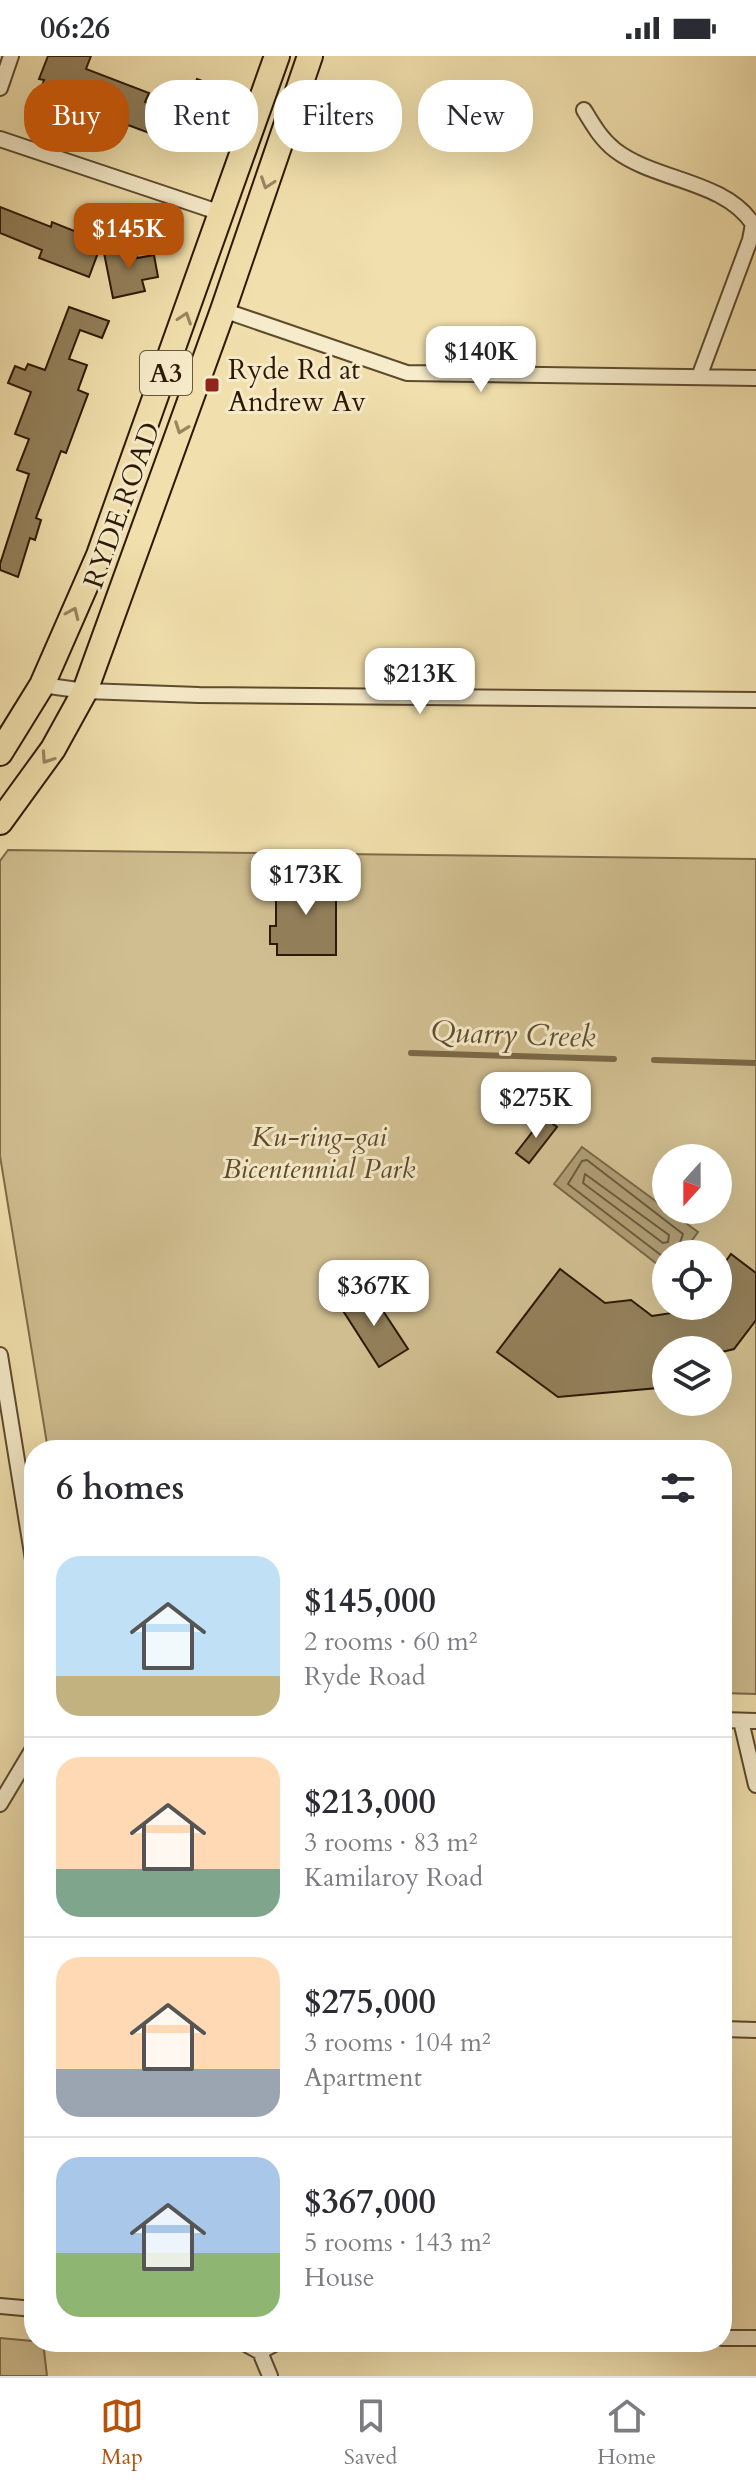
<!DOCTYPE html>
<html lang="en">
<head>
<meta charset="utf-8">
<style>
	body { margin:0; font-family:Cardo,serif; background:#f2f2f3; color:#2b2b33; height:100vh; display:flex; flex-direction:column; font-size:30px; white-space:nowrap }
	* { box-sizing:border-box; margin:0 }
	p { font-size:26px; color:#7c7c81 }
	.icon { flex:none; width:44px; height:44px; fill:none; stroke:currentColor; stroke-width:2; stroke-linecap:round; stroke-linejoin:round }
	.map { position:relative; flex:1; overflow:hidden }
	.side { position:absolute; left:24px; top:1384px; width:708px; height:912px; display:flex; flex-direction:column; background:#fff; border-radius:32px; box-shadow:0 8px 32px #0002 }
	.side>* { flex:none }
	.hud { position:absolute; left:24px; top:24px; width:708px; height:72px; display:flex; gap:16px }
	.needle { width:52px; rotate:201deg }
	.buttons { position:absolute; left:652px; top:1088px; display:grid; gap:16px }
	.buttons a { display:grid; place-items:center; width:80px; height:80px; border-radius:50%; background:#fff; box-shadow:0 8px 32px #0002; font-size:40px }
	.price { position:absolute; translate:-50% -68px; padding:0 18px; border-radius:16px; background:#fff; color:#222; font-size:26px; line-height:52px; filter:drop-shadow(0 2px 4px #0008) }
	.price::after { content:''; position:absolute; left:50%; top:48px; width:24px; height:18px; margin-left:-12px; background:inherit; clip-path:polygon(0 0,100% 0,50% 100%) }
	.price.selected { background:#b45309; color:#fff }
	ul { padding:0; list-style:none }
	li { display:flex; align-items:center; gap:24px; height:200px; padding:0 32px }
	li+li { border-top:2px solid #e1e1e2 }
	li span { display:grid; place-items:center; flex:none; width:224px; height:160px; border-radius:24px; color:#555 }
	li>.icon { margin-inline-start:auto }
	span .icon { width:96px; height:96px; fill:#fffc; stroke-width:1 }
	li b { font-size:34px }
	h2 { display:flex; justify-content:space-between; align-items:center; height:96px; padding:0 32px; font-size:34px }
	.pill { padding:0 28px; border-radius:32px; background:#fff; box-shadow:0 8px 32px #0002; font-size:28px; line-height:72px }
	.pill.selected { background:#b45309; color:#fff }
	.status { display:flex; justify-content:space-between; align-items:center; height:56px; padding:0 40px; background:#fff; direction:ltr }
	.status svg { height:22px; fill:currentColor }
	.tab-bar { display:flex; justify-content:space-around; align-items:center; height:112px; border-top:2px solid #e1e1e2; background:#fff; font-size:22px; color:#7c7c81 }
	.tab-bar a { display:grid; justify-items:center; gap:4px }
	.tab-bar .selected { color:#b45309 }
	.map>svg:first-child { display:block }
	.green { fill:#d0be90; stroke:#7e6c4a; stroke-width:2; fill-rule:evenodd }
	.water { fill:#ae9c73; stroke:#7a6846; stroke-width:2 }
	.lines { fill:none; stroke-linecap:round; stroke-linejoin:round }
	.shore { stroke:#6e5a3b; stroke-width:2 }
	.stream { stroke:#7a6846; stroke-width:6 }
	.building { fill:#93805b; stroke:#2d1903; stroke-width:2 }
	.minor-casing { stroke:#5e4b2e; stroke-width:18 }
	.trunk-casing { stroke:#2d1903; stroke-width:28 }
	.minor { stroke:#f6ebca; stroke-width:14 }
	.trunk { stroke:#f1e0ad; stroke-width:24 }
	.oneway { stroke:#998660 }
	.poi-dot { fill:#8f2418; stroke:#f6ebca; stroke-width:3 }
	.labels { text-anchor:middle; stroke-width:6; stroke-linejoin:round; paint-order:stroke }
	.shield { fill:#f6ebca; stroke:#69583f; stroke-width:2 }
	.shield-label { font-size:26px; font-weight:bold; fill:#2d1903 }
	.poi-label { font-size:28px; fill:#2d1903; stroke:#f6ebca; text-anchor:start }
	.street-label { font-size:28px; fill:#2d1903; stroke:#f6ebca }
	.park-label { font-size:28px; font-style:italic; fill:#5e4b2d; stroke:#f6ebca }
	.water-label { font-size:30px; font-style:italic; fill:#614d30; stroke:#f6ebca }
</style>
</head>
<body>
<div class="status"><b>06:26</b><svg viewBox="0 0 49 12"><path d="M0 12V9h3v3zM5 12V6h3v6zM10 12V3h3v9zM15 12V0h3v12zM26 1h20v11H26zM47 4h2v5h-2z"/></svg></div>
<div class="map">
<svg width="756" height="2320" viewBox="0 0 756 2320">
	<rect width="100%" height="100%" fill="#f1e0ad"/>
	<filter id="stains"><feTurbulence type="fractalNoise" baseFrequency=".0025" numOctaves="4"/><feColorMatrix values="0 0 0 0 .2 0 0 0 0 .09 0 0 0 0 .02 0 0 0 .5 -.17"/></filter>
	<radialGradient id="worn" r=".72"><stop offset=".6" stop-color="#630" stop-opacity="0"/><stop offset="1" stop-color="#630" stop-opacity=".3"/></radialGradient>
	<path class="green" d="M8,794L756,803V1638L722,1637V1394H48L0,1100V805ZM666,1102H718V1154H666ZM666,1198H718V1250H666ZM666,1294H718V1346H666Z
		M0,2282L43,2286L47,2320H0Z"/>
	<path class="water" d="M582,1091L698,1176L682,1198H666V1215L554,1128Z"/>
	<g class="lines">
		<path class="shore" d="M585,1118L669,1179L668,1186L663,1187L583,1127Z
			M666,1203L568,1128L582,1105L587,1104L683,1178L676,1198"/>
		<path class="stream" d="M411,997L614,1003
			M654,1004L756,1007"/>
	</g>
	<path class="building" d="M48,0H91L86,13L149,37L145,46L183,60L197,23L219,31L195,94L128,69L126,74L79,51L75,62L52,54L54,50L37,44L44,24L39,23Z
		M0,151L51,171L52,166L102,186L89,221L39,202L42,194L0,177Z
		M135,190L137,202L154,199L158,221L142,224L145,235L113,242L104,197Z
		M69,251L109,265L102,282L80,274L69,303L87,309L78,334L88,338L66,397L61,395L36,462L41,464L35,484L30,482L18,521L0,514V508L29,418L17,414L29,383L15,378L31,336L8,327L15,310L25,314L28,308L45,314Z
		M289,820L336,821V899H277V888H270V870H276V830H289Z
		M544,1061L557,1071L529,1107L516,1097Z
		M731,1198L756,1217V1264L734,1293L718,1297V1294H702L690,1286L684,1294H666V1320L658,1332L558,1341L497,1296L560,1213L605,1247L631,1244L652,1260L672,1257V1250H718V1216Z
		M368,1232L408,1293L379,1311L340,1250Z"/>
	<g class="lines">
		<g class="minor-casing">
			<path id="minor" d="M0,32L11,0
				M584,54C593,69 601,83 615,94C655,125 724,124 753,168L750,184L699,321
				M0,83L221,157
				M223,254L407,317L756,322
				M42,629L85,635L199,639L756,644
				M0,1299L34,1510
				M722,1664L756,1665
				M741,1665L756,1729
				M0,1748L34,1691
				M722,1973L756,1974
				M0,2250L34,2253
				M722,2282H756
				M242,2286L260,2296L278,2286
				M260,2296L270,2320"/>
		</g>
		<g class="trunk-casing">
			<path id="trunk" d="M0,697L42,629L99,499L277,0
				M0,766L53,693L85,635L223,254L310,0"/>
		</g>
		<use href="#minor" class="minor"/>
		<use href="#trunk" class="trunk"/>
	</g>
	<defs><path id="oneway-chevron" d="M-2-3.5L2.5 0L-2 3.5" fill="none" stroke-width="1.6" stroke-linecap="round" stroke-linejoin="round" transform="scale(2)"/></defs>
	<g class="oneway">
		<use href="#oneway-chevron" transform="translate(267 127) rotate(109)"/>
		<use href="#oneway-chevron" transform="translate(185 262) rotate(-71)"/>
		<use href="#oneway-chevron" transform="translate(181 372) rotate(110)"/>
		<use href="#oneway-chevron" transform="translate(73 557) rotate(-66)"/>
		<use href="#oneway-chevron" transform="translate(47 702) rotate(124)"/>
	</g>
	<rect class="poi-dot" x="204" y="321" width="16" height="16" rx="4"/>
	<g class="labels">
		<rect class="shield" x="140" y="295" width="52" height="44" rx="6"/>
		<g class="shield-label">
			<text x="166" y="326">A3</text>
		</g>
		<g class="poi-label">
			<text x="228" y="323">Ryde Rd at<tspan x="228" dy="32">Andrew Av</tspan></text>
		</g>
		<g class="street-label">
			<text transform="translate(121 449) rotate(-70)" y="10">RYDE ROAD</text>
		</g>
		<g class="park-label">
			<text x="319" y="1090">Ku-ring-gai<tspan x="319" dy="32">Bicentennial Park</tspan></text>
		</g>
		<g class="water-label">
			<text transform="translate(513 978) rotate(2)" y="10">Quarry Creek</text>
		</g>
	</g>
	<rect width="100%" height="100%" filter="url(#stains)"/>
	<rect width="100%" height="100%" fill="url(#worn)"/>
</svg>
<div class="buttons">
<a><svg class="needle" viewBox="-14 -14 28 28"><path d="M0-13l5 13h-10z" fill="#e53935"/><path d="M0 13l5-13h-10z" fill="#7c7c81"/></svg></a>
<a><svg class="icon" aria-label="locate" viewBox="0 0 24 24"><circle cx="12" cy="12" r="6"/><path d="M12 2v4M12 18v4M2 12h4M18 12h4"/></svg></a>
<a><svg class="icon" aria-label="layers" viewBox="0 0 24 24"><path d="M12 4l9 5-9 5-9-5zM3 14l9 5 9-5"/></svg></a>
</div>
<b class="price selected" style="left:129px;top:215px">$145K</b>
<b class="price" style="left:481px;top:338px">$140K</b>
<b class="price" style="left:420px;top:660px">$213K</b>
<b class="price" style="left:306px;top:861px">$173K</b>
<b class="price" style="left:536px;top:1084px">$275K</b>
<b class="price" style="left:374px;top:1272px">$367K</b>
<div class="hud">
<a class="pill selected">Buy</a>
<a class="pill">Rent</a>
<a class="pill">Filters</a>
<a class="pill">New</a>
</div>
<section class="side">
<h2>6 homes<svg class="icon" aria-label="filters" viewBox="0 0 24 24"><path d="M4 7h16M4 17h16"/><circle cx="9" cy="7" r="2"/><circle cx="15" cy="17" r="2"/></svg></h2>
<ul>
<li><span style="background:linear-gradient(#bfe0f5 75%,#c2b280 0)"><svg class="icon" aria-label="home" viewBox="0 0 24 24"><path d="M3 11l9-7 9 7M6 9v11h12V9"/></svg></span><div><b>$145,000</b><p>2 rooms · 60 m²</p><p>Ryde Road</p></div></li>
<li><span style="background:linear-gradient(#ffd9b3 70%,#7fa58c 0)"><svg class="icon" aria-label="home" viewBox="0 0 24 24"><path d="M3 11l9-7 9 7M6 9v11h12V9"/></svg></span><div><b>$213,000</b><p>3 rooms · 83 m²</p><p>Kamilaroy Road</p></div></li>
<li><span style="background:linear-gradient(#ffd9b3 70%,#9aa5b1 0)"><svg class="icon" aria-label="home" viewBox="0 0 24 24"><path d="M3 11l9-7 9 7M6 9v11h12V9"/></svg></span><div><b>$275,000</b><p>3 rooms · 104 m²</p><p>Apartment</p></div></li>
<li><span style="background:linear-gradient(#a9c7e8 60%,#8fb573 0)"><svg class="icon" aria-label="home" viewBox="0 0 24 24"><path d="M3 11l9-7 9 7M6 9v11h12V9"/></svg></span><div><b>$367,000</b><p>5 rooms · 143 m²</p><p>House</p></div></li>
</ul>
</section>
</div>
<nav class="tab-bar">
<a class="selected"><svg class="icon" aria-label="map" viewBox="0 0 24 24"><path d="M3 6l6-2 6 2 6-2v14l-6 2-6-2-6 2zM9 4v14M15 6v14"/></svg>Map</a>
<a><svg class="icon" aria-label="saved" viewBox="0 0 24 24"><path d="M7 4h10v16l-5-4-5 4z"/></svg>Saved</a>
<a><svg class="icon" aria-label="home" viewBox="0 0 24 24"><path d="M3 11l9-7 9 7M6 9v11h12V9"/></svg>Home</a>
</nav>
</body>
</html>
